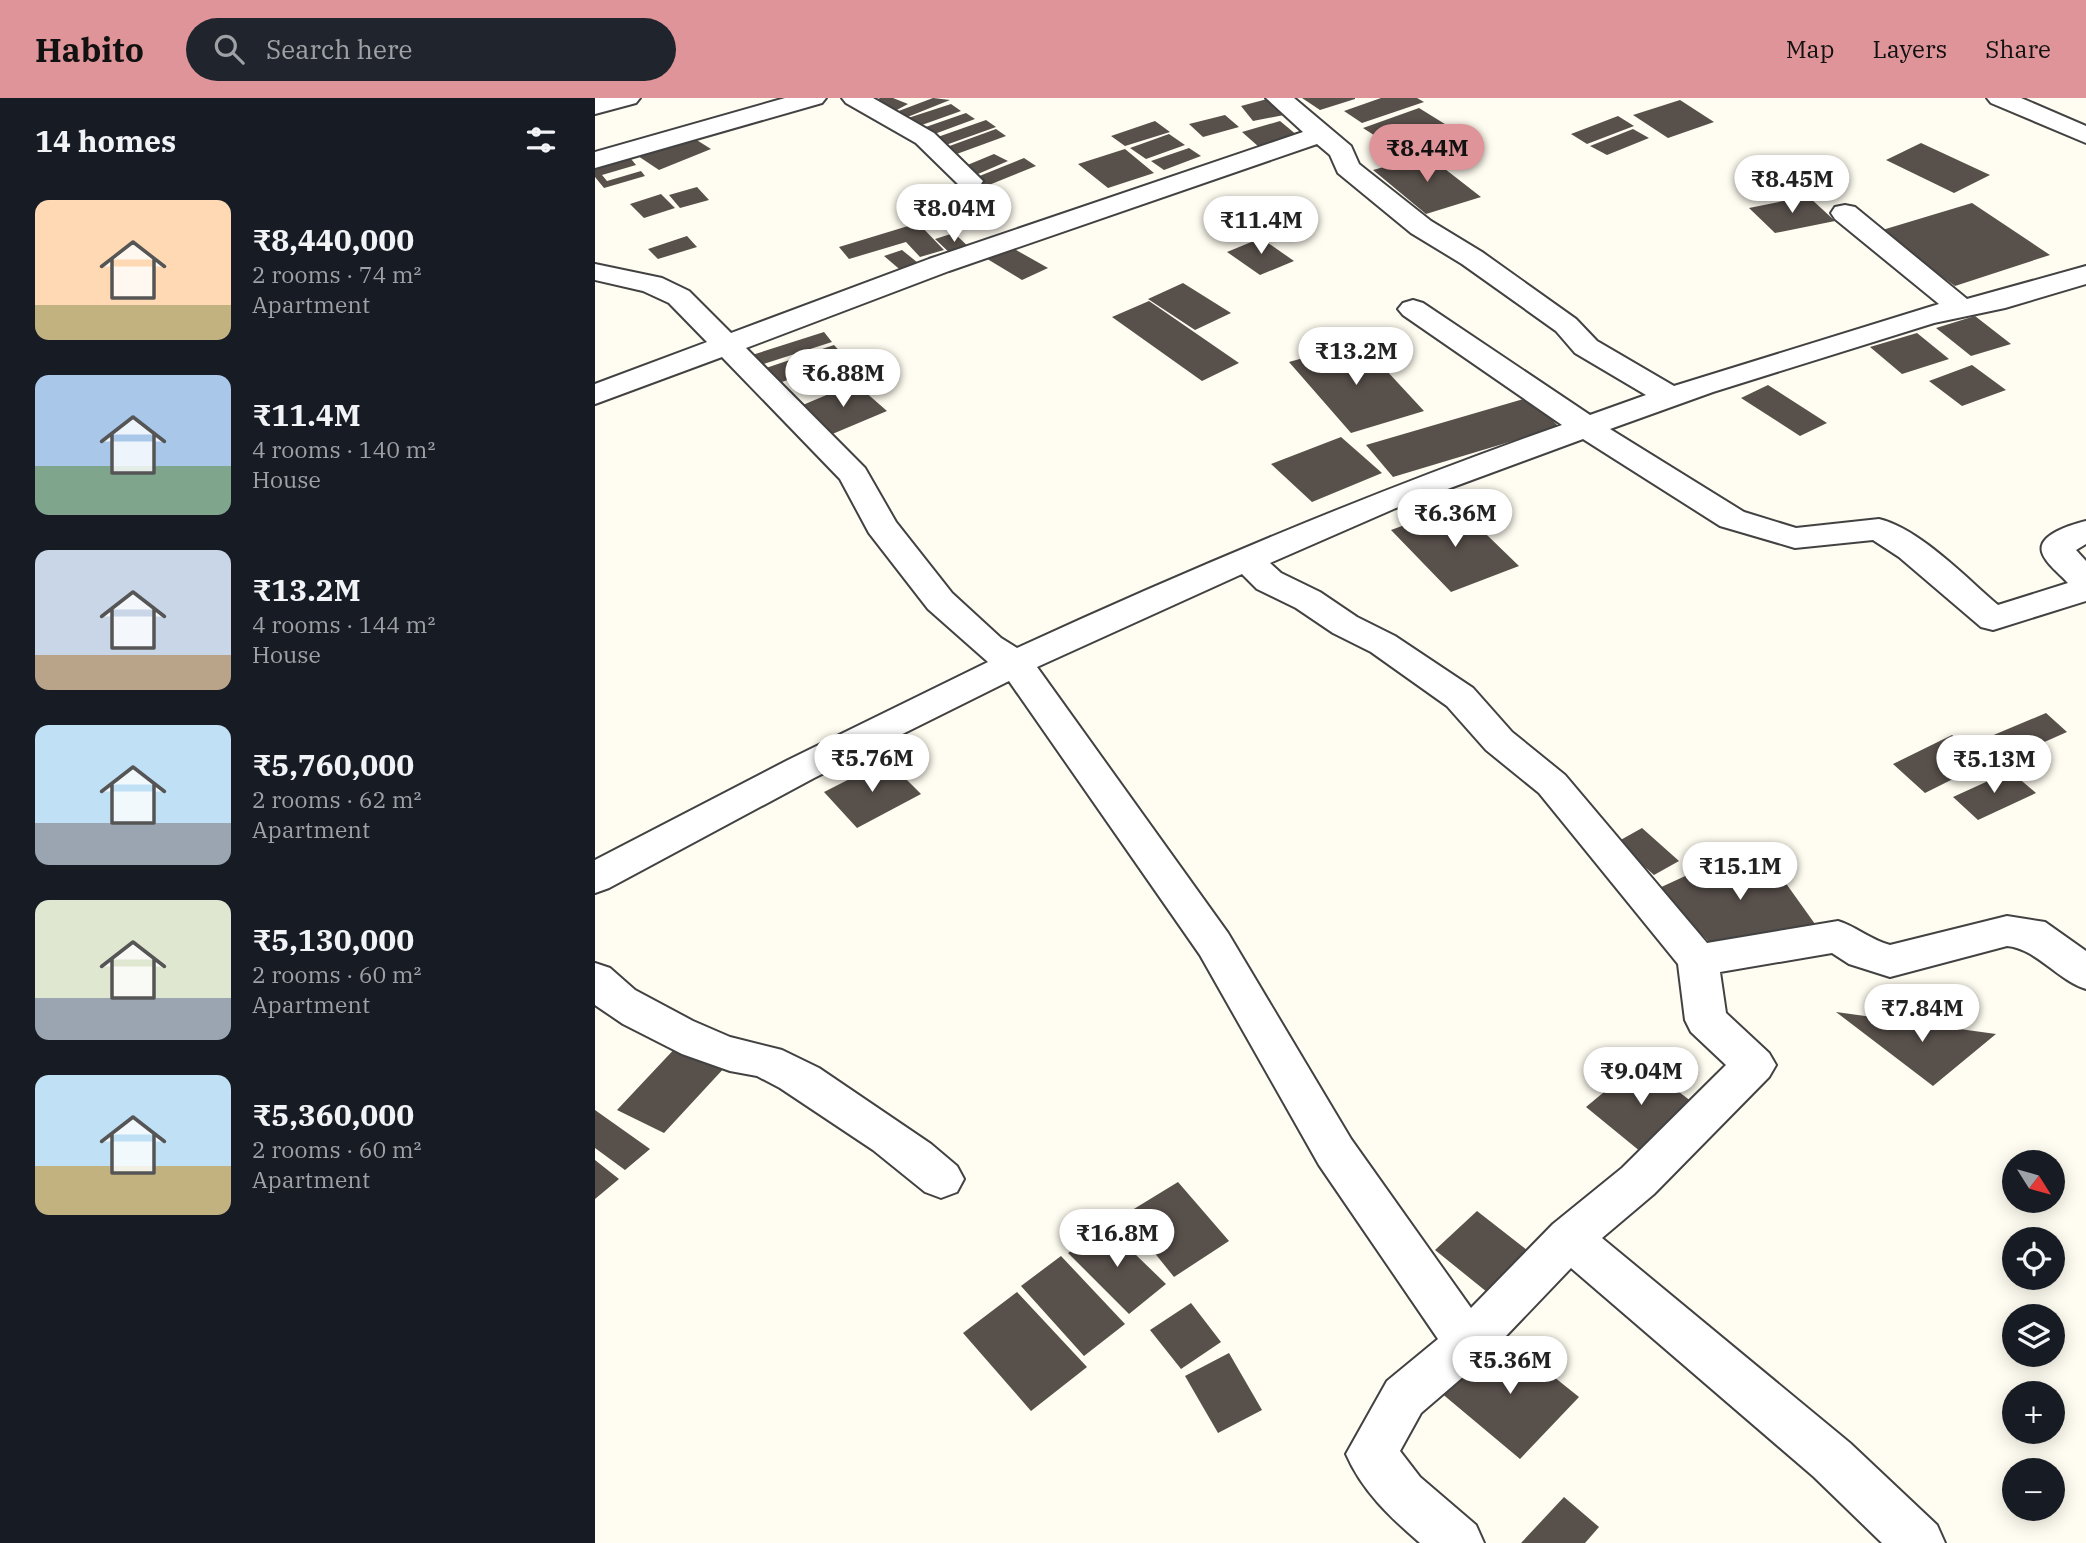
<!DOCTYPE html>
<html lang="en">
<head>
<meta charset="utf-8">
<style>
	body { margin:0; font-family:"IBM Plex Serif",serif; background:#20242c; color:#f1f3f6; height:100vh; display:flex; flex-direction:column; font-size:26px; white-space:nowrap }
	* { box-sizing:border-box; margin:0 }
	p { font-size:23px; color:#9ea1a6 }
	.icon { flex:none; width:38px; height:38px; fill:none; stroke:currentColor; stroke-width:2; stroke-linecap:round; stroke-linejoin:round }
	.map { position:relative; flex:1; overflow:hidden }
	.side { display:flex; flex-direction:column; background:#171b24; width:595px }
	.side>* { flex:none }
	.needle { width:46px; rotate:127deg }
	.fabs { position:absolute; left:1407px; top:1052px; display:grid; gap:14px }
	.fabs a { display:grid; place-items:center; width:63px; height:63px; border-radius:50%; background:#171b24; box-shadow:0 4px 18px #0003; font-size:35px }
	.price { position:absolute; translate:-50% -60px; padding:0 16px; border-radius:24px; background:#fff; color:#222; font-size:23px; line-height:46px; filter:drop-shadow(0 2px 4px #0008) }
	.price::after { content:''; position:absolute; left:50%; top:42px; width:21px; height:16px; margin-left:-10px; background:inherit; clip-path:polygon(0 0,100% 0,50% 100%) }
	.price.current { background:#de9498; color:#111 }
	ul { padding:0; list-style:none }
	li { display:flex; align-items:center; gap:21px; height:175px; padding:0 35px }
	li span { display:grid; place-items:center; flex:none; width:196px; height:140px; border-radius:14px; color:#555 }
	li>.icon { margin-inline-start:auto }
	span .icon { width:84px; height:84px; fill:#fffc; stroke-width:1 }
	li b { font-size:30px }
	h2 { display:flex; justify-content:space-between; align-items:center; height:84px; padding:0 35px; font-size:30px }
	header { display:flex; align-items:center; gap:42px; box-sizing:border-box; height:98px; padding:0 35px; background:#de9498; color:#111 }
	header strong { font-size:33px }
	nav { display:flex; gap:38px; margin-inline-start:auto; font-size:24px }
	.search { width:490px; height:63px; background:#20242c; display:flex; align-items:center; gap:18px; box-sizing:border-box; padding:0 24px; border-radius:38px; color:#9ea1a6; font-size:26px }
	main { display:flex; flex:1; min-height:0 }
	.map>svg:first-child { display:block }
	.building { fill:#58504b }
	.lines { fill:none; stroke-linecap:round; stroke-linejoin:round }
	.minor-casing { stroke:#424242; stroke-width:4 }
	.minor { fill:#fff; fill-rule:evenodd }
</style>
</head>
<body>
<header>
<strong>Habito</strong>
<div class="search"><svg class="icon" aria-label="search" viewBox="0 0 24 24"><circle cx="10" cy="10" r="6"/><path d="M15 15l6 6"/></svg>Search here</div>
<nav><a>Map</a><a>Layers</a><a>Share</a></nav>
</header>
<main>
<section class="side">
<h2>14 homes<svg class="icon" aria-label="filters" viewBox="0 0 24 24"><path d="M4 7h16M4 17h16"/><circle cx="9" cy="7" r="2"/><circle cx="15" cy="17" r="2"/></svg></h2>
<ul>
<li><span style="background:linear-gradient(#ffd9b3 75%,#c2b280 0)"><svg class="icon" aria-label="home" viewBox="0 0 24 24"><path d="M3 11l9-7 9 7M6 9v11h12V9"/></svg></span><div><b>₹8,440,000</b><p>2 rooms · 74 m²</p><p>Apartment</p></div></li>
<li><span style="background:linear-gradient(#a9c7e8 65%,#7fa58c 0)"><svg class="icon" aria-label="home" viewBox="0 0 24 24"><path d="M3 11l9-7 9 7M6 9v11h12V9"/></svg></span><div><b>₹11.4M</b><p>4 rooms · 140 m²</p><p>House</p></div></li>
<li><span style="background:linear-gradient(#c9d6e8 75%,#b9a48a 0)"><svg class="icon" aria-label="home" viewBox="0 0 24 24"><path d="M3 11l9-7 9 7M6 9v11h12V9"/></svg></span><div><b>₹13.2M</b><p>4 rooms · 144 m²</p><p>House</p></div></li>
<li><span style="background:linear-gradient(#bfe0f5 70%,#9aa5b1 0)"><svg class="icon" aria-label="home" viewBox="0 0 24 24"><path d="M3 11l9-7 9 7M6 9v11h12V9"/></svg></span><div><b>₹5,760,000</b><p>2 rooms · 62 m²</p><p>Apartment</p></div></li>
<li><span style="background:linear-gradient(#dfe7d0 70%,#9aa5b1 0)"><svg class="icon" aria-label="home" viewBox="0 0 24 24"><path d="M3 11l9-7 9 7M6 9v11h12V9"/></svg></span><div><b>₹5,130,000</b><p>2 rooms · 60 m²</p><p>Apartment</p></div></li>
<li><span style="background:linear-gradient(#bfe0f5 65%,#c2b280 0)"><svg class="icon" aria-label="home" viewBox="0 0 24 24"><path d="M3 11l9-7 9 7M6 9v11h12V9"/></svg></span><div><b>₹5,360,000</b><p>2 rooms · 60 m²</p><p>Apartment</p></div></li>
</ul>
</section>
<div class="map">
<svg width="1491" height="1445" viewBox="0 0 1491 1445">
	<rect width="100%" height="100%" fill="#fffcf1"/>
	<path class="building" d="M285,0H298L313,6L298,14L275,5Z
		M338,0L355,2L310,20L301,14Z
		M676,0L689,17L658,23L646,8Z
		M707,0H760V1L725,12Z
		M786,0H822L829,4L767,25L749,13Z
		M1085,2L1119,24L1073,40L1038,17Z
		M356,6L366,13L324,28L313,20Z
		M824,10L866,36L808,56L768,30Z
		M371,15L380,21L334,38L325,31Z
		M630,17L644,29L608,39L594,26Z
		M1023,18L1039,28L992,46L976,36Z
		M391,22L401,29L348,48L337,41Z
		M560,23L575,34L530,48L516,38Z
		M685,23L703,38L664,49L647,34Z
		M401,31L411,38L359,57L349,50Z
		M1038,31L1054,40L1012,57L995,48Z
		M92,36L116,51L64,72L40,56Z
		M574,36L590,47L551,61L535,50Z
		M1326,45L1395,77L1359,95L1291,62Z
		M594,50L606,58L569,72L556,63Z
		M530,51L559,75L513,90L483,66Z
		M32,56L41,67L7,77L12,83L46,73L50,78L9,90L0,79V65Z
		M399,56L413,63L383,76L370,68Z
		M832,57L886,99L831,116L778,72Z
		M429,60L441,68L389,89L377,81Z
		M102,89L114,102L85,110L74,97Z
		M66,96L80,110L49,120L35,106Z
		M1213,98L1240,123L1180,135L1154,110Z
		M1377,105L1455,157L1360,188L1284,133Z
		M684,115L700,126L668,139L652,127Z
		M323,125L349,152L325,159L311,144L254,161L244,149Z
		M359,135L377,152L358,158L340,141Z
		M92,138L102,149L63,161L53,151Z
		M666,140L699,163L665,177L632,154Z
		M414,148L453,170L427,182L389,159Z
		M307,152L328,169L309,175L289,158Z
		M588,185L636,215L600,232L553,201Z
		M554,203L644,265L607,283L517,219Z
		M1380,218L1416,246L1376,258L1341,230Z
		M229,234L237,244L162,268L154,258Z
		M1322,235L1354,261L1307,276L1275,249Z
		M765,244L829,313L756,335L694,264Z
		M239,247L252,261L184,285L171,270Z
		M1377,267L1411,292L1367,308L1334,283Z
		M260,285L292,313L235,337L203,309Z
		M1173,287L1232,325L1205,338L1146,300Z
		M935,299L964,329L798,379L771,347Z
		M746,339L787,375L717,404L676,366Z
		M862,408L924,468L856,494L796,432Z
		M1451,615L1472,634L1404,664L1382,644Z
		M1357,637L1390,665L1330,695L1298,666Z
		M292,662L326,696L262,730L229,694Z
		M1415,673L1441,695L1383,722L1358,699Z
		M1047,730L1084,763L1059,777L1022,744Z
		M1162,745L1225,833L1125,855L1062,791Z
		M1241,914L1401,936L1338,988Z
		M85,945L131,968L69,1035L22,1012Z
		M1045,964L1101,1007L1046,1054L991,1009Z
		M0,1012L55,1051L30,1072L0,1050Z
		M0,1062L24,1081L0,1101Z
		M583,1084L634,1143L579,1179L529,1117Z
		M882,1113L950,1166L908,1207L840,1152Z
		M510,1127L571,1186L534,1216L473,1155Z
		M466,1158L530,1226L489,1258L426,1188Z
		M422,1194L492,1269L436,1313L368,1235Z
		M596,1205L626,1244L586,1271L555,1232Z
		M904,1235L984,1299L925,1361L845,1294Z
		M634,1255L667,1312L623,1335L590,1278Z
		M969,1399L1004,1429L990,1445H926Z"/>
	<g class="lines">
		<g class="minor-casing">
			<path id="minor" d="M0,0H45L41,5L0,16Z
				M190,0H231L227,5L0,70V54Z
				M247,0H278L339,35L388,83L384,89L375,91L366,89L321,45L251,5Z
				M671,0H699L756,48L764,66L836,123L887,154L981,221L1002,243L1079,288L1344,206L1240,121L1236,115L1240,109L1250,107L1260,109L1372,201L1491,168V186L1410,210L1339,225L1118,294L1015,331L1149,414L1201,430L1284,421C1325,431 1371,480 1403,507L1473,485C1466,477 1450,465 1447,454C1442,436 1479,426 1491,423V446L1481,452L1491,463V503L1398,532L1386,529L1304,459L1278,442L1200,450L1125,428L988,341L801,410L675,465L686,475L725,494L762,519L800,538L878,590L917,634L970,677L1112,845L1243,823C1262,829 1276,842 1295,847L1412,818L1450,824L1491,853V891C1462,882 1442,851 1412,848L1295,879L1254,866L1237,855L1125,874L1131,915L1174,955L1181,967L1174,979L1059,1096L1007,1140L1255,1345L1342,1427L1350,1445H1287L1219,1379L976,1170L890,1260L826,1315L805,1353L825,1379L881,1427L889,1445H825C795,1419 767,1393 751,1356L792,1283L843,1241L724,1067L605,857L414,583L219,680L14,790L0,795V762L193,662L393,564L333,511L274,435L245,381L127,259L0,306V286L112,244L74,205L48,193L0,182V166L67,180L94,193L136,235L334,161L708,34ZM722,46L735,57L743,75L816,135L867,166L961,233L980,255L1051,297L995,317L828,205L818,202L808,205L803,211L808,217L967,327C782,392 601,468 422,550L406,540L357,495L301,424L270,370L151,250L354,173ZM647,476L662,491L701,510L738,535L776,554L852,608L891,652L944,695L1083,866L1090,922L1096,934L1131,967L1027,1070L958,1126L876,1210L756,1041L633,835L442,569Z
				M1392,0H1426L1491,28V45L1396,5Z
				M0,865L15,870L40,892L98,923L135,939L187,952L224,970L336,1046L362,1068L369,1081L362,1094L346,1100L330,1094L278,1052L185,990L162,978L135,973L87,956L28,926L0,907Z"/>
		</g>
		<use href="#minor" class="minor"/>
	</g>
</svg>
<div class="fabs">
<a><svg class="needle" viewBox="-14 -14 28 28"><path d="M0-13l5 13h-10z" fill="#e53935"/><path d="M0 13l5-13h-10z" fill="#9ea1a6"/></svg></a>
<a><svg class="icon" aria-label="locate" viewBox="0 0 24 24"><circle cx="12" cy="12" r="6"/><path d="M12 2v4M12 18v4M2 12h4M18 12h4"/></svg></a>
<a><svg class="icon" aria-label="layers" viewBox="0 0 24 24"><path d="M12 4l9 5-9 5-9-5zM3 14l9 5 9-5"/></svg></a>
<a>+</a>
<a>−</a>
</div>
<b class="price current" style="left:832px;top:86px">₹8.44M</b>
<b class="price" style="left:1197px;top:117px">₹8.45M</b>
<b class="price" style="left:359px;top:146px">₹8.04M</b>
<b class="price" style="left:666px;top:158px">₹11.4M</b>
<b class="price" style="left:761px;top:289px">₹13.2M</b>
<b class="price" style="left:248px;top:311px">₹6.88M</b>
<b class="price" style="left:860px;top:451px">₹6.36M</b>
<b class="price" style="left:277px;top:696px">₹5.76M</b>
<b class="price" style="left:1399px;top:697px">₹5.13M</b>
<b class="price" style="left:1145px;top:804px">₹15.1M</b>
<b class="price" style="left:1327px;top:946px">₹7.84M</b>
<b class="price" style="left:1046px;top:1009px">₹9.04M</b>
<b class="price" style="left:522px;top:1171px">₹16.8M</b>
<b class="price" style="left:915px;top:1298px">₹5.36M</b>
</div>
</main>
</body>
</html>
